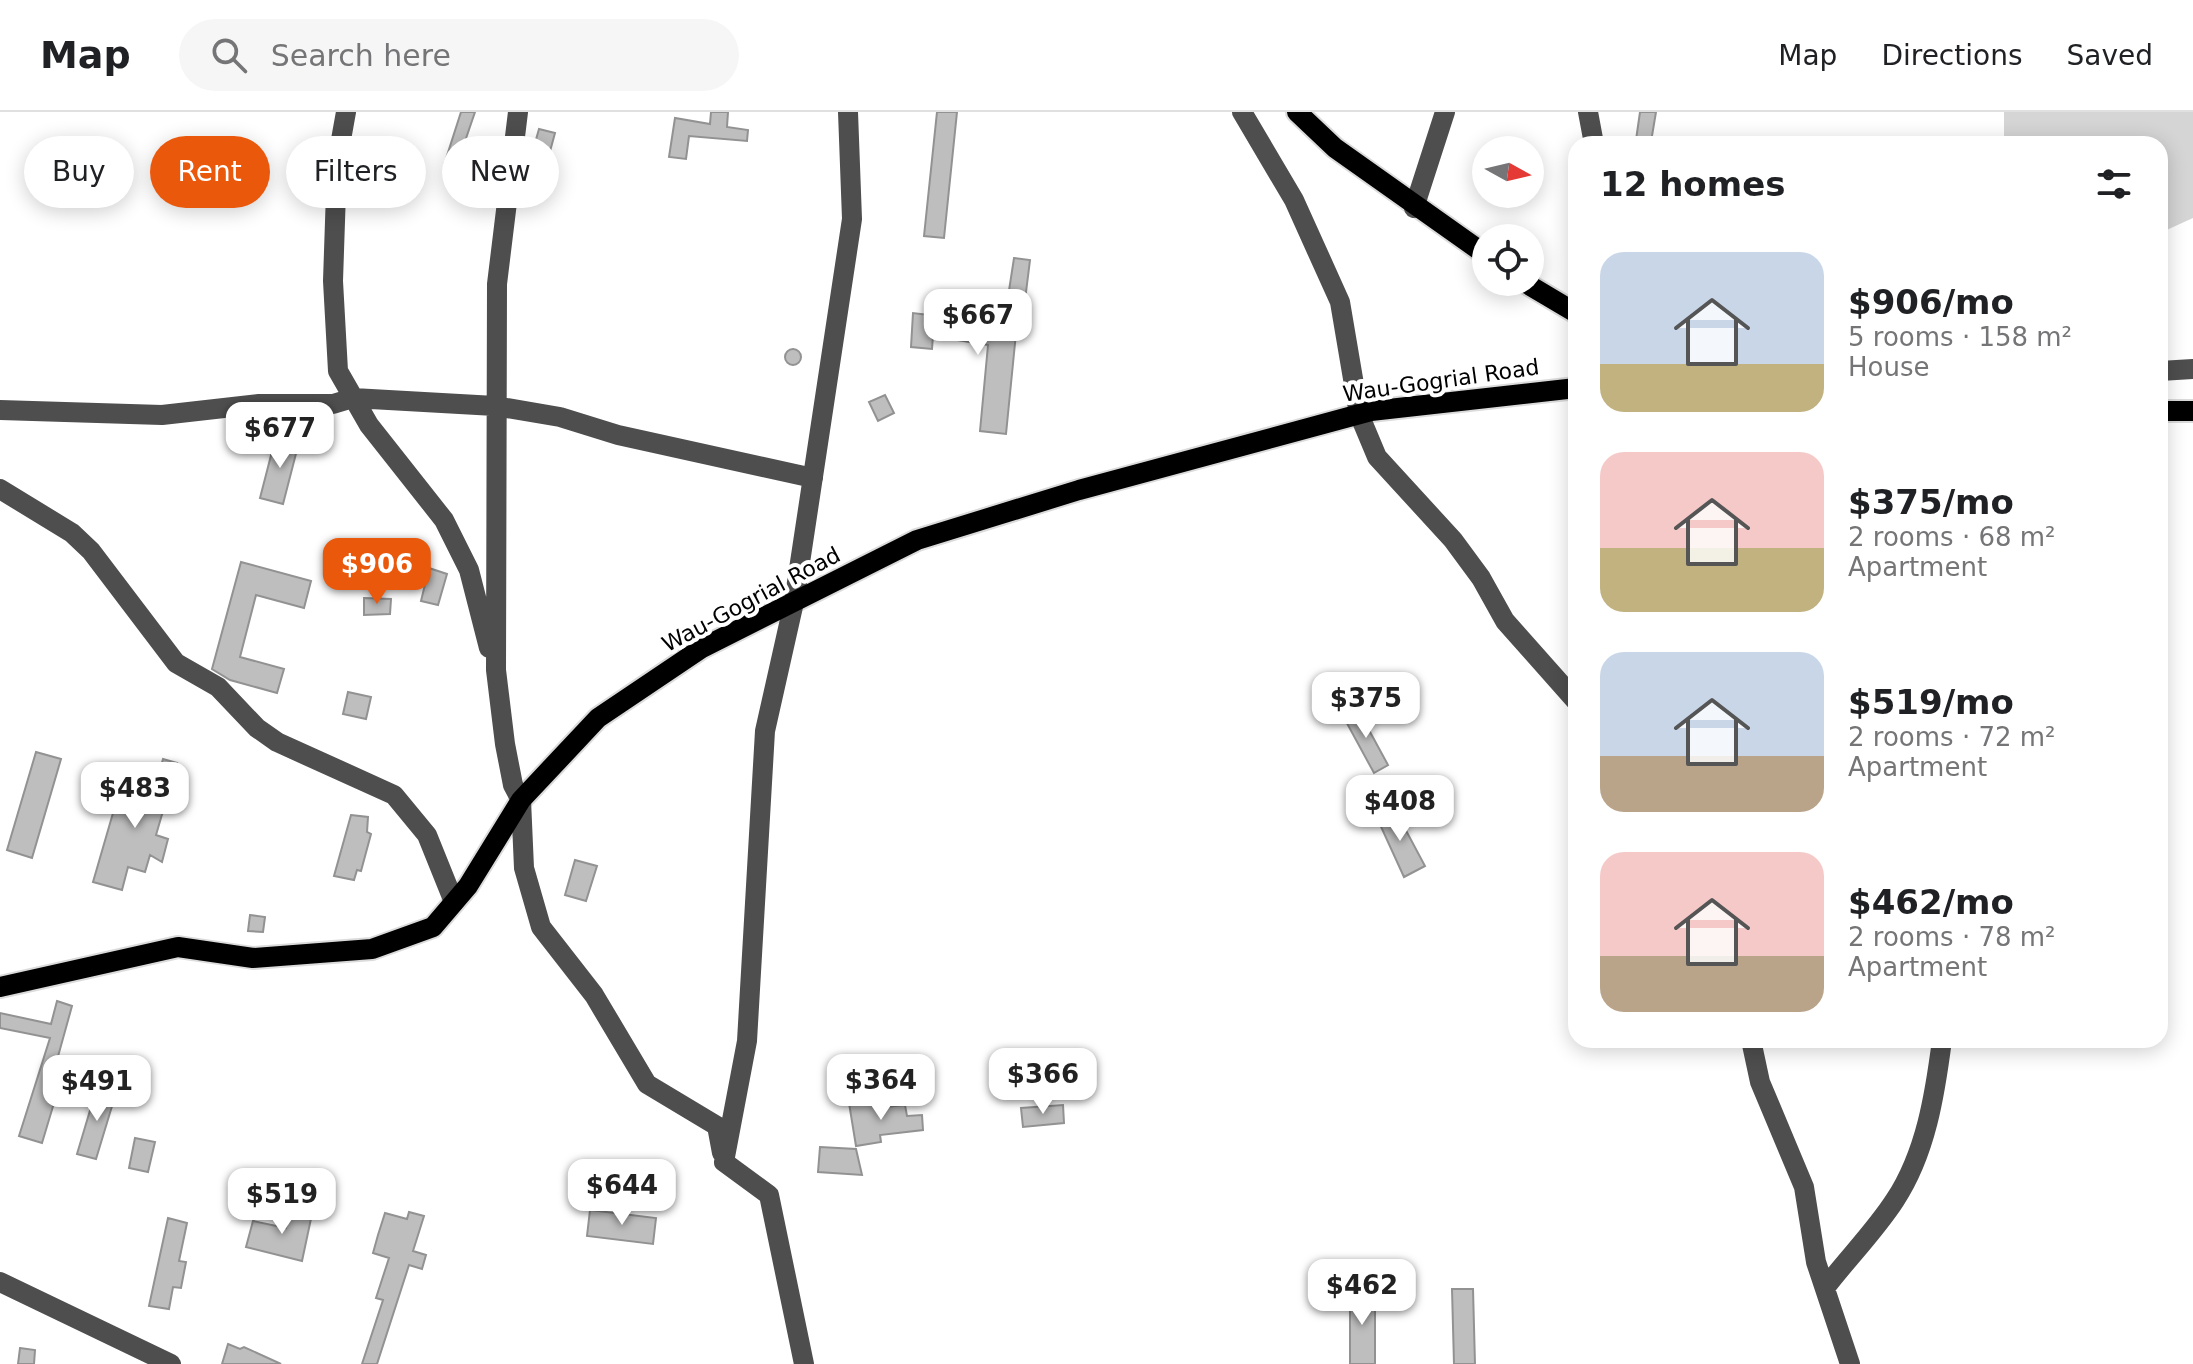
<!DOCTYPE html>
<html lang="en">
<head>
<meta charset="utf-8">
<style>
	body { margin:0; font-family:"DejaVu Sans",sans-serif; background:#f6f6f6; color:#202124; height:100vh; display:flex; flex-direction:column; font-size:30px; white-space:nowrap }
	* { box-sizing:border-box; margin:0 }
	p { font-size:26px; color:#757577 }
	.icon { flex:none; width:44px; height:44px; fill:none; stroke:currentColor; stroke-width:2; stroke-linecap:round; stroke-linejoin:round }
	.map { position:relative; flex:1; overflow:hidden }
	.sheet { position:absolute; left:1568px; top:24px; width:600px; height:912px; display:flex; flex-direction:column; background:#fff; border-radius:24px; box-shadow:0 4px 20px #0003 }
	.sheet>* { flex:none }
	.banner { position:absolute; left:24px; top:24px; width:760px; height:72px; display:flex; gap:16px }
	.needle { width:52px; rotate:98deg }
	.controls { position:absolute; left:1472px; top:24px; display:grid; gap:16px }
	.controls a { display:grid; place-items:center; width:72px; height:72px; border-radius:50%; background:#fff; box-shadow:0 4px 20px #0003; font-size:40px }
	.price { position:absolute; translate:-50% -68px; padding:0 18px; border-radius:16px; background:#fff; color:#222; font-size:26px; line-height:52px; filter:drop-shadow(0 2px 4px #0008) }
	.price::after { content:''; position:absolute; left:50%; top:48px; width:24px; height:18px; margin-left:-12px; background:inherit; clip-path:polygon(0 0,100% 0,50% 100%) }
	.price.active { background:#ea580c; color:#fff }
	ul { padding:0; list-style:none }
	li { display:flex; align-items:center; gap:24px; height:200px; padding:0 32px }
	li span { display:grid; place-items:center; flex:none; width:224px; height:160px; border-radius:24px; color:#555 }
	li>.icon { margin-inline-start:auto }
	span .icon { width:96px; height:96px; fill:#fffc; stroke-width:1 }
	li b { font-size:34px }
	h2 { display:flex; justify-content:space-between; align-items:center; height:96px; padding:0 32px; font-size:34px }
	.chip { padding:0 28px; border-radius:36px; background:#fff; box-shadow:0 4px 20px #0003; font-size:28px; line-height:72px }
	.chip.active { background:#ea580c; color:#fff }
	header { display:flex; align-items:center; gap:48px; box-sizing:border-box; height:112px; padding:0 40px; background:#fff; border-bottom:2px solid #e0e0e0 }
	header strong { font-size:38px }
	nav { display:flex; gap:44px; margin-inline-start:auto; font-size:28px }
	.search { width:560px; height:72px; background:#f6f6f6; display:flex; align-items:center; gap:20px; box-sizing:border-box; padding:0 28px; border-radius:44px; color:#757577; font-size:30px }
	.map>svg:first-child { display:block }
	.green { fill:#d5d5d5 }
	.building { fill:#bebebe; stroke:#929292; stroke-width:2 }
	.lines { fill:none; stroke-linecap:round; stroke-linejoin:round }
	.major-casing { stroke:#dbdbdb; stroke-width:24 }
	.minor { stroke:#4e4e4e; stroke-width:20 }
	.major { stroke:#000; stroke-width:20 }
	.labels { text-anchor:middle; stroke-width:8; stroke-linejoin:round; paint-order:stroke }
	.street-label { font-size:22px; fill:#000; stroke:#fff }
</style>
</head>
<body>
<header>
<strong>Map</strong>
<div class="search"><svg class="icon" aria-label="search" viewBox="0 0 24 24"><circle cx="10" cy="10" r="6"/><path d="M15 15l6 6"/></svg>Search here</div>
<nav><a>Map</a><a>Directions</a><a>Saved</a></nav>
</header>
<div class="map">
<svg width="2193" height="1252" viewBox="0 0 2193 1252">
	<rect width="100%" height="100%" fill="#fff"/>
	<path class="green" d="M2004,0H2193V106L2160,121V32H2004Z"/>
	<path class="building" d="M461,0H475L460,44L452,41L490,58L486,71L444,53Z
		M711,0H728L727,15L748,18L747,29L689,24L686,47L669,45L675,6L710,12Z
		M937,0H957L944,126L924,124Z
		M1640,0H1656L1651,30L1636,28Z
		M539,17L555,21L549,43L533,38Z
		M1014,146L1030,148L1025,188L1008,185Z
		M946,199L969,202L968,206L1017,211L1006,322L980,319L988,233L933,224L932,237L911,235L913,201L946,205Z
		M785 245a8 8 0 1 1 16 0a8 8 0 1 1-16 0Z
		M885,283L894,301L878,309L869,290Z
		M276,324L299,330L283,392L260,386Z
		M241,450L311,469L304,496L256,483L240,545L284,557L277,581L230,568L212,557Z
		M429,456L447,462L438,493L421,489Z
		M364,486L391,487L390,502L364,503Z
		M348,580L371,585L366,607L343,602Z
		M1357,596L1388,653L1374,661L1343,604Z
		M36,640L61,647L32,746L7,738Z
		M163,647L177,651L156,723L168,727L162,750L150,743L145,760L128,755L122,778L93,770L122,670L154,680Z
		M1394,696L1425,754L1404,765L1377,706Z
		M351,703L368,705L367,720L371,722L361,759L357,758L354,768L334,764Z
		M575,748L597,754L586,789L565,783Z
		M250,803L265,805L263,820L248,819Z
		M57,889L72,894L57,948L66,951L42,1031L19,1024L50,926L0,916V901L51,912Z
		M97,975L116,981L96,1047L77,1042Z
		M874,987L876,996L905,993L907,1004L922,1003L923,1018L880,1023L881,1030L856,1034L849,991Z
		M1063,993L1064,1011L1023,1015L1021,996Z
		M135,1026L155,1030L148,1060L129,1056Z
		M820,1035L856,1037L862,1063L818,1060Z
		M290,1097L312,1102L302,1149L246,1135L253,1109L286,1116Z
		M590,1098L656,1106L653,1132L587,1124Z
		M409,1100L424,1104L413,1139L426,1143L422,1157L409,1153L377,1252H362L383,1188L376,1186L389,1146L373,1141L378,1123L385,1101L407,1107Z
		M168,1106L187,1111L179,1149L186,1150L181,1176L173,1175L169,1197L149,1194Z
		M1452,1177H1473L1475,1252H1454Z
		M1350,1178H1375V1252H1350Z
		M228,1232L240,1237L244,1235L281,1252H222Z
		M20,1236L35,1238L34,1252H18Z"/>
	<g class="lines">
		<g class="major-casing">
			<path id="major" d="M1297,0L1335,36L1486,143
				M1524,170L1576,201
				M2160,299H2193
				M0,875L178,835L253,846L372,837L433,815L468,774L521,688L598,606L702,536L917,428L1079,378L1371,299L1576,276"/>
		</g>
		<path class="minor" d="M346,0L337,50L333,169L338,259L369,313L444,408L469,458L489,536
			M518,0L497,172L496,558L505,632L513,673L521,688L524,756L541,815L594,883L647,972L717,1014L722,1041
			M1242,0L1294,88L1340,190L1359,302L1377,345L1453,428L1481,466L1505,509L1576,589
			M1588,0L1594,32
			M1414,96L1445,0
			M2160,259L2193,257
			M0,298L162,303L259,292H333L353,286L495,294L560,305L618,323L813,366
			M0,377L72,421L91,439L176,551L218,575L257,616L277,630L394,683L427,723L454,790
			M1751,928L1760,970L1804,1075L1816,1150L1850,1252
			M0,1170L171,1252
			M1825,1176C1847,1147 1875,1119 1895,1088C1926,1041 1935,982 1942,928
			M804,1252L769,1083L724,1050L747,929L765,619L794,490L852,107L848,0"/>
		<use href="#major" class="major"/>
	</g>
	<g class="labels">
		<g class="street-label">
			<text transform="translate(1441 268) rotate(-8)" y="8">Wau-Gogrial Road</text>
			<text transform="translate(751 487) rotate(-28)" y="8">Wau-Gogrial Road</text>
		</g>
	</g>
</svg>
<div class="controls">
<a><svg class="needle" viewBox="-14 -14 28 28"><path d="M0-13l5 13h-10z" fill="#e53935"/><path d="M0 13l5-13h-10z" fill="#757577"/></svg></a>
<a><svg class="icon" aria-label="locate" viewBox="0 0 24 24"><circle cx="12" cy="12" r="6"/><path d="M12 2v4M12 18v4M2 12h4M18 12h4"/></svg></a>
</div>
<b class="price" style="left:978px;top:245px">$667</b>
<b class="price" style="left:280px;top:358px">$677</b>
<b class="price active" style="left:377px;top:494px">$906</b>
<b class="price" style="left:1366px;top:628px">$375</b>
<b class="price" style="left:135px;top:718px">$483</b>
<b class="price" style="left:1400px;top:731px">$408</b>
<b class="price" style="left:1043px;top:1004px">$366</b>
<b class="price" style="left:881px;top:1010px">$364</b>
<b class="price" style="left:97px;top:1011px">$491</b>
<b class="price" style="left:622px;top:1115px">$644</b>
<b class="price" style="left:282px;top:1124px">$519</b>
<b class="price" style="left:1362px;top:1215px">$462</b>
<div class="banner">
<a class="chip">Buy</a>
<a class="chip active">Rent</a>
<a class="chip">Filters</a>
<a class="chip">New</a>
</div>
<section class="sheet">
<h2>12 homes<svg class="icon" aria-label="filters" viewBox="0 0 24 24"><path d="M4 7h16M4 17h16"/><circle cx="9" cy="7" r="2"/><circle cx="15" cy="17" r="2"/></svg></h2>
<ul>
<li><span style="background:linear-gradient(#c9d6e8 70%,#c2b280 0)"><svg class="icon" aria-label="home" viewBox="0 0 24 24"><path d="M3 11l9-7 9 7M6 9v11h12V9"/></svg></span><div><b>$906/mo</b><p>5 rooms · 158 m²</p><p>House</p></div></li>
<li><span style="background:linear-gradient(#f6c9c9 60%,#c2b280 0)"><svg class="icon" aria-label="home" viewBox="0 0 24 24"><path d="M3 11l9-7 9 7M6 9v11h12V9"/></svg></span><div><b>$375/mo</b><p>2 rooms · 68 m²</p><p>Apartment</p></div></li>
<li><span style="background:linear-gradient(#c9d6e8 65%,#b9a48a 0)"><svg class="icon" aria-label="home" viewBox="0 0 24 24"><path d="M3 11l9-7 9 7M6 9v11h12V9"/></svg></span><div><b>$519/mo</b><p>2 rooms · 72 m²</p><p>Apartment</p></div></li>
<li><span style="background:linear-gradient(#f6c9c9 65%,#b9a48a 0)"><svg class="icon" aria-label="home" viewBox="0 0 24 24"><path d="M3 11l9-7 9 7M6 9v11h12V9"/></svg></span><div><b>$462/mo</b><p>2 rooms · 78 m²</p><p>Apartment</p></div></li>
</ul>
</section>
</div>
</body>
</html>
